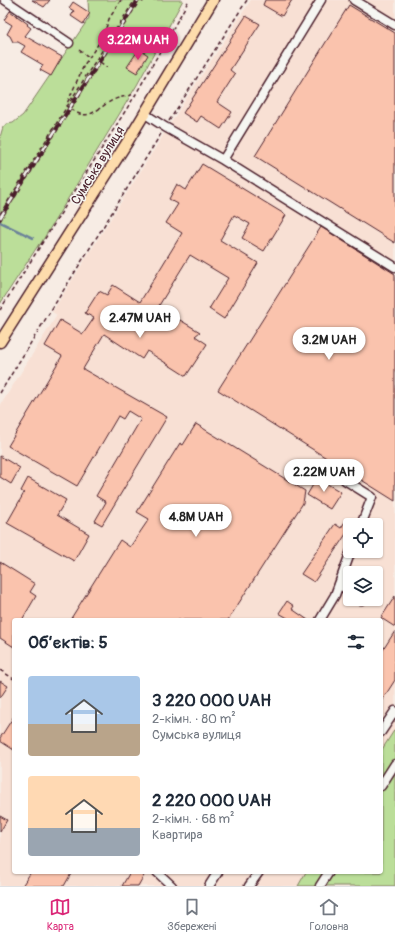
<!DOCTYPE html>
<html lang="uk">
<head>
<meta charset="utf-8">
<style>
	body { margin:0; font-family:Pangolin,sans-serif; background:#f2f2f3; color:#1f2937; height:100vh; display:flex; flex-direction:column; font-size:15px; white-space:nowrap }
	* { box-sizing:border-box; margin:0 }
	p { font-size:13px; color:#747a83 }
	.icon { flex:none; width:22px; height:22px; fill:none; stroke:currentColor; stroke-width:2; stroke-linecap:round; stroke-linejoin:round }
	.map { position:relative; flex:1; overflow:hidden }
	.details { position:absolute; left:12px; top:618px; width:371px; height:256px; display:flex; flex-direction:column; background:#fff; border-radius:4px; box-shadow:0 1px 3px #0004 }
	.details>* { flex:none }
	.controls { position:absolute; left:343px; top:518px; display:grid; gap:8px }
	.controls a { display:grid; place-items:center; width:40px; height:40px; border-radius:4px; background:#fff; box-shadow:0 1px 3px #0004; font-size:20px }
	.price { position:absolute; translate:-50% -34px; padding:0 9px; border-radius:14px; background:#fff; color:#222; font-size:13px; line-height:26px; filter:drop-shadow(0 1px 2px #0008) }
	.price::after { content:''; position:absolute; left:50%; top:24px; width:12px; height:9px; margin-left:-6px; background:inherit; clip-path:polygon(0 0,100% 0,50% 100%) }
	.price.active { background:#db2777; color:#fff }
	ul { padding:0; list-style:none }
	li { display:flex; align-items:center; gap:12px; height:100px; padding:0 16px }
	li span { display:grid; place-items:center; flex:none; width:112px; height:80px; border-radius:4px; color:#555 }
	li>.icon { margin-inline-start:auto }
	span .icon { width:48px; height:48px; fill:#fffc; stroke-width:1 }
	li b { font-size:17px }
	h2 { display:flex; justify-content:space-between; align-items:center; height:48px; padding:0 16px; font-size:17px }
	.dock { display:flex; justify-content:space-around; align-items:center; height:56px; border-top:1px solid #e0e1e3; background:#fff; font-size:11px; color:#747a83 }
	.dock a { display:grid; justify-items:center; gap:2px }
	.dock .active { color:#db2777 }
	.map>svg:first-child { display:block }
	.built { fill:#f8e0d4; fill-rule:evenodd }
	.green { fill:#bbde99; stroke:#827e62 }
	.lines { fill:none; stroke-linecap:round; stroke-linejoin:round }
	.stream { stroke:#6b8199; stroke-width:2.5 }
	.building { fill:#fac3ad; stroke:#4a1f2b }
	.minor-casing { stroke:#4a1f2b; stroke-width:11 }
	.major-casing { stroke:#4a1f2b; stroke-width:13 }
	.path { stroke:#4a1f2b; stroke-width:1.5; stroke-dasharray:4 3; stroke-linecap:butt }
	.minor { stroke:#f6f6f2; stroke-width:8 }
	.major { stroke:#fddcac; stroke-width:10 }
	.rail-casing { stroke:#4a1f2b; stroke-width:4 }
	.rail { stroke:#f6f6f2; stroke-width:2.5; stroke-dasharray:8; stroke-linecap:butt }
	.labels { text-anchor:middle; stroke-width:3; stroke-linejoin:round; paint-order:stroke }
	.street-label { font-size:13px; fill:#4a1f2b; stroke:#f6f6f2 }
</style>
</head>
<body>
<div class="map">
<svg width="395" height="886" viewBox="0 0 395 886">
	<rect width="100%" height="100%" fill="#f7ece4"/>
	<filter id="ink" filterUnits="userSpaceOnUse"><feTurbulence type="fractalNoise" baseFrequency=".025" numOctaves="2"/><feDisplacementMap in="SourceGraphic" scale="8" xChannelSelector="R" yChannelSelector="G"/><feConvolveMatrix kernelMatrix="1 2 1 2 8 2 1 2 1" color-interpolation-filters="sRGB"/></filter>
	<g filter="url(#ink)">
		<path class="built" d="M251,0H395V796L381,819V620H14V872H348L339,886H0V406L57,315L52,312L186,99ZM350,525H376V551H350ZM350,573H376V599H350Z"/>
		<path class="green" d="M88,0H183L137,85L38,248L39,244L0,304V137L3,127L7,124L13,123L23,115L89,18Z
			M395,729V886H298L306,872H381V751Z"/>
		<g class="lines">
			<path class="stream" d="M0,222L33,238"/>
		</g>
		<path class="building" d="M32,0H50L44,7Z
			M265,0H292L282,16L263,5Z
			M73,2L90,13L83,24L71,16L74,11L69,8Z
			M349,5L395,33V243L255,156Z
			M10,11L28,24L27,25L31,28L25,36L62,57L51,76L40,70L43,65L21,52L25,46L18,42H13L10,36L7,34L12,25L4,20Z
			M246,16L260,24L230,70L235,74L217,102L232,112L221,129L201,116L197,122L183,113Z
			M139,49L148,55L137,73L127,67Z
			M202,164L286,215L264,251L242,238L250,224L234,215L220,240L258,263L224,319L209,309L228,278L190,255L155,312L173,323V322L177,324L180,320L200,332L195,336L207,344L186,376L147,351L142,359L104,334L83,369L167,417L102,525L95,521L106,502L96,496L141,419L128,411L123,419L118,416L77,486L8,446L62,356L45,346L60,320L83,334L94,318L85,313L99,291L107,295L113,285L140,302L182,233L166,223L178,204L169,199L177,184L186,190Z
			M321,227L395,274V501L218,390Z
			M196,424L305,491L303,503L228,620H70L120,540L130,547L149,519L137,512L180,443L183,445Z
			M0,456L20,468L11,484L0,477Z
			M28,478L66,500L57,515L89,534L74,561L7,523L24,493L21,491Z
			M317,478L341,492L330,509L307,495Z
			M346,520L352,525H350V528L314,582L301,574L335,524L341,528Z
			M0,562L35,584L30,592L36,596L22,620H14V647L0,638Z
			M395,596V627L381,618Z
			M287,601L294,606L292,609L308,620H291L279,613Z
			M395,631V680L381,702V653Z
			M0,681L8,686L0,698Z
			M14,716V750L0,741V738Z
			M0,816L7,820L0,832Z
			M31,872H72L64,886H22Z
			M130,872H146L138,886H122Z"/>
		<g class="lines">
			<g class="minor-casing">
				<path id="minor" d="M5,0L69,43
					M354,0L395,25
					M145,114L165,127L223,160L321,0
					M223,160L395,267
					M345,480L372,497L361,525
					M339,584L350,592
					M360,599L361,600
					M320,620L335,595L351,551
					M381,732L395,711
					M381,786L395,764
					M157,872L172,886
					M209,886L218,872
					M249,886L259,872
					M320,886L329,872"/>
			</g>
			<g class="major-casing">
				<path id="major" d="M0,342L128,141L213,0"/>
			</g>
			<path class="path" d="M121,0L109,19L103,37L84,65L66,106C89,124 94,110 113,100C120,97 128,96 135,94
				M140,0L145,3
				M79,50L89,57
				M100,62L107,67
				M169,121L247,0
				M0,214L96,60L135,0
				M0,221L140,0
				M0,310L136,94L189,0
				M0,393C53,306 108,220 162,132
				M0,670L14,679"/>
			<use href="#minor" class="minor"/>
			<use href="#major" class="major"/>
			<g class="rail-casing">
				<path id="rail" d="M0,218L138,0"/>
			</g>
			<use href="#rail" class="rail"/>
		</g>
	</g>
	<g class="labels">
		<g class="street-label">
			<text transform="translate(97 165) rotate(-58)" y="5">Сумська вулиця</text>
		</g>
	</g>
</svg>
<div class="controls">
<a><svg class="icon" aria-label="locate" viewBox="0 0 24 24"><circle cx="12" cy="12" r="6"/><path d="M12 2v4M12 18v4M2 12h4M18 12h4"/></svg></a>
<a><svg class="icon" aria-label="layers" viewBox="0 0 24 24"><path d="M12 4l9 5-9 5-9-5zM3 14l9 5 9-5"/></svg></a>
</div>
<b class="price active" style="left:138px;top:61px">3.22M UAH</b>
<b class="price" style="left:140px;top:339px">2.47M UAH</b>
<b class="price" style="left:329px;top:361px">3.2M UAH</b>
<b class="price" style="left:324px;top:493px">2.22M UAH</b>
<b class="price" style="left:196px;top:538px">4.8M UAH</b>
<section class="details">
<h2>Об’єктів: 5<svg class="icon" aria-label="filters" viewBox="0 0 24 24"><path d="M4 7h16M4 17h16"/><circle cx="9" cy="7" r="2"/><circle cx="15" cy="17" r="2"/></svg></h2>
<ul>
<li><span style="background:linear-gradient(#a9c7e8 60%,#b9a48a 0)"><svg class="icon" aria-label="home" viewBox="0 0 24 24"><path d="M3 11l9-7 9 7M6 9v11h12V9"/></svg></span><div><b>3 220 000 UAH</b><p>2-кімн. · 80 m²</p><p>Сумська вулиця</p></div></li>
<li><span style="background:linear-gradient(#ffd9b3 65%,#9aa5b1 0)"><svg class="icon" aria-label="home" viewBox="0 0 24 24"><path d="M3 11l9-7 9 7M6 9v11h12V9"/></svg></span><div><b>2 220 000 UAH</b><p>2-кімн. · 68 m²</p><p>Квартира</p></div></li>
</ul>
</section>
</div>
<nav class="dock">
<a class="active"><svg class="icon" aria-label="map" viewBox="0 0 24 24"><path d="M3 6l6-2 6 2 6-2v14l-6 2-6-2-6 2zM9 4v14M15 6v14"/></svg>Карта</a>
<a><svg class="icon" aria-label="saved" viewBox="0 0 24 24"><path d="M7 4h10v16l-5-4-5 4z"/></svg>Збережені</a>
<a><svg class="icon" aria-label="home" viewBox="0 0 24 24"><path d="M3 11l9-7 9 7M6 9v11h12V9"/></svg>Головна</a>
</nav>
</body>
</html>
